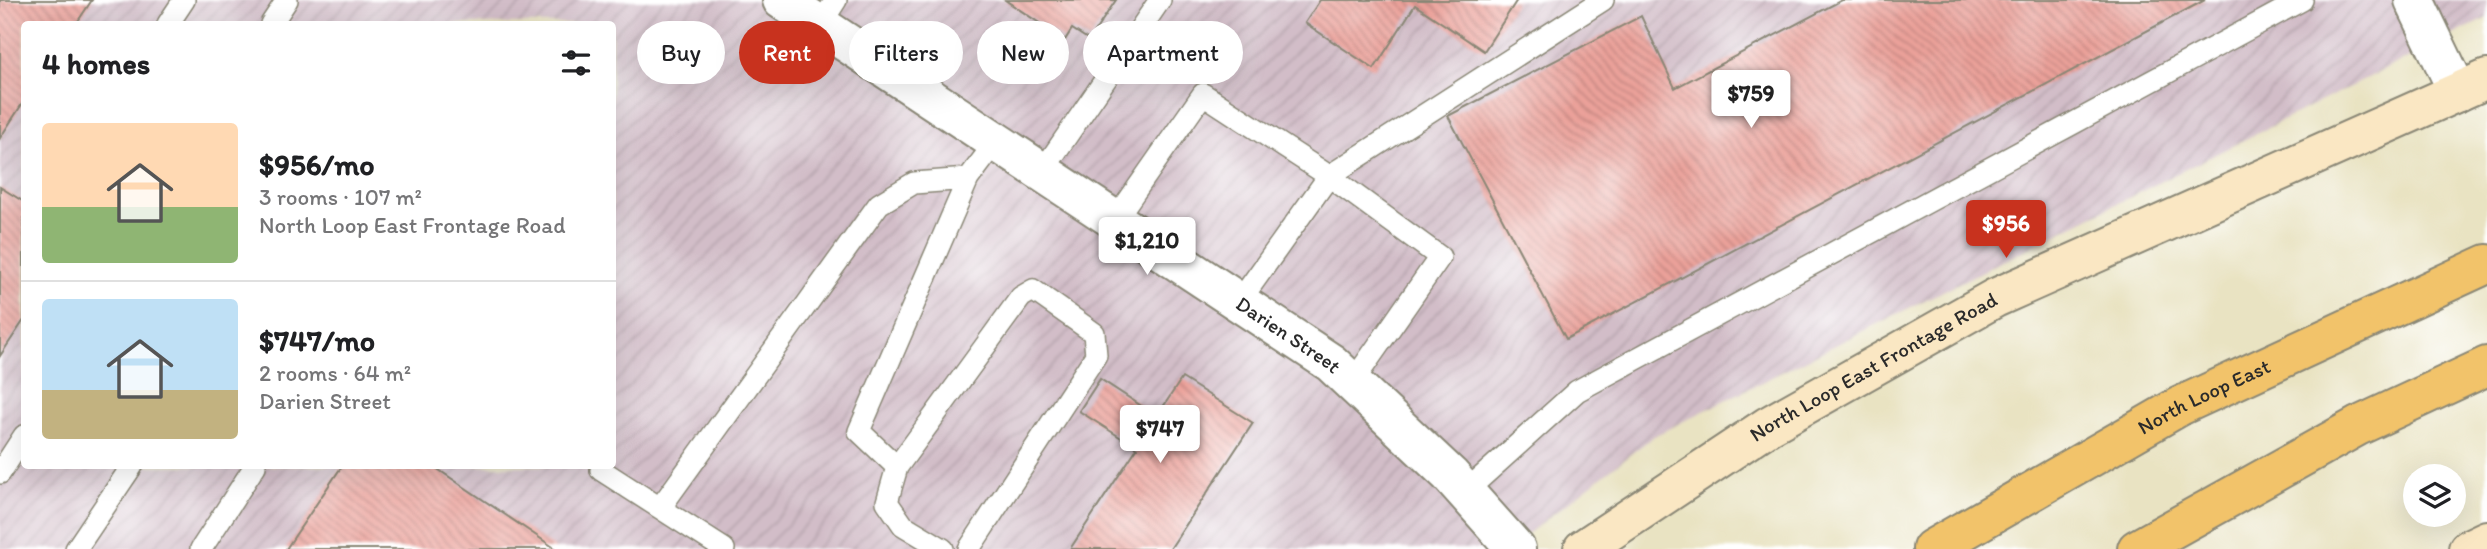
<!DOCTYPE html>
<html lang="en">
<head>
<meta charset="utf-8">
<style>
	body { margin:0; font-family:Itim,sans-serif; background:#f6f6f6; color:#202124; height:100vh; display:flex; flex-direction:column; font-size:26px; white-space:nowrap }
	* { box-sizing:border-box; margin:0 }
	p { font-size:23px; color:#757577 }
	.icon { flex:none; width:38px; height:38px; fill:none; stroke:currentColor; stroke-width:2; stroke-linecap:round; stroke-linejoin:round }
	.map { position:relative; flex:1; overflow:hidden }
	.panel { position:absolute; left:21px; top:21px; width:595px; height:448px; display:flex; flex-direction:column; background:#fff; border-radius:7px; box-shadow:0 7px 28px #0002 }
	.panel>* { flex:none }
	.hud { position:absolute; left:637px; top:21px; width:665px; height:63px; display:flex; gap:14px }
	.buttons { position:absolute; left:2403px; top:464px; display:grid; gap:14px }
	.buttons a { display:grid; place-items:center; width:63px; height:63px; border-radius:50%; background:#fff; box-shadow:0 7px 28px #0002; font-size:35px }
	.price { position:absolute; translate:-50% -60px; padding:0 16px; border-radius:7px; background:#fff; color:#222; font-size:23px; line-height:46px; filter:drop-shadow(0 2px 4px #0008) }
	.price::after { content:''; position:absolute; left:50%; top:42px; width:21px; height:16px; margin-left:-10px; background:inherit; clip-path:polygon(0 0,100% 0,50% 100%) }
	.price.active { background:#c8321e; color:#fff }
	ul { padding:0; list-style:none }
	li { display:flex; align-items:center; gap:21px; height:175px; padding:0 21px }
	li+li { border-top:2px solid #e0e0e0 }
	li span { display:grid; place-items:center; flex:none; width:196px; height:140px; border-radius:7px; color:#555 }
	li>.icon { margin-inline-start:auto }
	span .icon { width:84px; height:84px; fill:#fffc; stroke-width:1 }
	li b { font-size:30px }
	h2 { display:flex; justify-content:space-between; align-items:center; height:84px; padding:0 21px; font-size:30px }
	.pill { padding:0 24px; border-radius:32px; background:#fff; box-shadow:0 7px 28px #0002; font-size:24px; line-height:63px }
	.pill.active { background:#c8321e; color:#fff }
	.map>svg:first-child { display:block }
	.industrial { fill:url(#industrial-furrows); fill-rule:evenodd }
	.building { fill:url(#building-back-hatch) }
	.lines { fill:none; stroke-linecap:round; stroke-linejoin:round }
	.lane-casing { stroke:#8a8776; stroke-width:24 }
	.street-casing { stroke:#8a8776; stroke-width:42 }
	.secondary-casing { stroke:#8a8776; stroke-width:42 }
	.highway-casing { stroke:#8a8776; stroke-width:42 }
	.lane { stroke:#fff; stroke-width:21 }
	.street { stroke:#fff; stroke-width:38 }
	.secondary { stroke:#fae7c3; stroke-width:38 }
	.highway { stroke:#f2c36a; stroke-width:38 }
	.labels { text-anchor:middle; stroke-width:5; stroke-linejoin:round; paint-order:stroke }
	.street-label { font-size:21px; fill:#2b2b2b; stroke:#fff }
</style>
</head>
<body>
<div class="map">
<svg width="2487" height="549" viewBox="0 0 2487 549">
	<defs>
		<pattern id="industrial-furrows" width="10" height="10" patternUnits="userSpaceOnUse" patternTransform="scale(1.75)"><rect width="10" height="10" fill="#d2bdc8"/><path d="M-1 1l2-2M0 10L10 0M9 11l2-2" fill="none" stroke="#b4a3ac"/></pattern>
		<pattern id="building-back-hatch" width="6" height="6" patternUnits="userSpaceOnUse" patternTransform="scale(1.75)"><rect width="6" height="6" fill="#eba19a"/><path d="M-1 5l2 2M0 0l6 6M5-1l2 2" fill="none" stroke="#bf837e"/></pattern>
	</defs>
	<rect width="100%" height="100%" fill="#fff"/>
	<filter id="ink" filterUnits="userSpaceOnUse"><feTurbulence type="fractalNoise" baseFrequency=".0143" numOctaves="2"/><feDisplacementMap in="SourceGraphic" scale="14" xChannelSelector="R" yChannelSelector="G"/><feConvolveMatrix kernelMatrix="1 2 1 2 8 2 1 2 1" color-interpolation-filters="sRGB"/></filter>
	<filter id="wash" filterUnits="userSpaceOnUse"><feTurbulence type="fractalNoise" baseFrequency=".00686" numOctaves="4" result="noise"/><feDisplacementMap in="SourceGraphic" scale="28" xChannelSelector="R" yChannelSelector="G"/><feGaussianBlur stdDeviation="1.57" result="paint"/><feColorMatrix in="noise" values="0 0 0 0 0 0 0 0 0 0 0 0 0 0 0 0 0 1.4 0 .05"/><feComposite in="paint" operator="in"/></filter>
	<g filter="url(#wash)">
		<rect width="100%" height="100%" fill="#e9e3c2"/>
		<path class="industrial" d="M0,0H2487V18L1654,436L1508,549H0ZM24,24H612V466H24Z"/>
		<g id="blocks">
			<path class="building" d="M0,0H92L76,24H24V101L0,138Z
				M1005,0H1116L1089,40L1072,29L1065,40Z
				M1320,0H1517L1484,51L1415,5L1374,69L1305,23Z
				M1842,0H2205L1566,339L1448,116L1641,16L1675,88Z
				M0,187L24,202V320L0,356Z
				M1182,378L1253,423L1170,549H1070L1137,448L1079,411L1100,379L1157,416Z
				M342,466H433L556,549H286Z"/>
		</g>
	</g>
	<g filter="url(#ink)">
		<use href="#blocks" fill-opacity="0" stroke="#8a8776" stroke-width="2"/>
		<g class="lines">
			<g class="lane-casing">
				<path id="lane" d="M168,24L184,0
					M271,24L287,0
					M820,25L836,0
					M1042,172L1160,0
					M1115,220L1203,94L1329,176L1440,257L1352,383
					M1239,302L1329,176L1603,0
					M897,467L859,431L968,179L996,142
					M601,470L660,508
					M0,473L24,436
					M1465,492L1577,391L2302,0
					M76,549L132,466
					M201,549L255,466
					M724,549L660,508L879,204L914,183L968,179
					M943,549L903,525L887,502L897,467L1021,297L1033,290L1094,333L1096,355L969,549"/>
			</g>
			<g class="street-casing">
				<g id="street">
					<path id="s1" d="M782,0L1331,363L1450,475L1516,549"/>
					<path d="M2414,0L2458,92"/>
				</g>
			</g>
			<g class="secondary-casing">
				<g id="secondary">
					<path id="s2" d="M1583,549L1768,426L1995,298L2487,79"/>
					<path d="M2468,549L2487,540"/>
				</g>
			</g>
			<g class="highway-casing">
				<g id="highway">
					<path id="s3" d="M1932,549L2180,406L2487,264"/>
					<path d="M2137,549L2358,426L2487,366"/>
				</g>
			</g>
			<use href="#lane" class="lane"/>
			<use href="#street" class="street"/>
			<use href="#secondary" class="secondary"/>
			<use href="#highway" class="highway"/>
		</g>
	</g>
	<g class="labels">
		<g class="street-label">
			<text dy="7" stroke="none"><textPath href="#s1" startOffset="607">Darien Street</textPath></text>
			<text dy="7" stroke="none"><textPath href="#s2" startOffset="343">North Loop East Frontage Road</textPath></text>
			<text dy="7" stroke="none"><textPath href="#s3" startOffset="312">North Loop East</textPath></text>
		</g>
	</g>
</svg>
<div class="buttons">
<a><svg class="icon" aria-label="layers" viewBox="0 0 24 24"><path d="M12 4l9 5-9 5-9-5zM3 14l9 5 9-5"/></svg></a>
</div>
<b class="price" style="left:1751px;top:130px">$759</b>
<b class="price active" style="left:2006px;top:260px">$956</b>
<b class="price" style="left:1147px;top:277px">$1,210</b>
<b class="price" style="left:1160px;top:465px">$747</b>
<div class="hud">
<a class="pill">Buy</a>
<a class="pill active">Rent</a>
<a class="pill">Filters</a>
<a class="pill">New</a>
<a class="pill">Apartment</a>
</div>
<section class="panel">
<h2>4 homes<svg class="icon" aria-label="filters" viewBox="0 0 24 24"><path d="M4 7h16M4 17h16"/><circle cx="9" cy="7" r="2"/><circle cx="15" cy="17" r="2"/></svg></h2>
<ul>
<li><span style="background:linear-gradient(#ffd9b3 60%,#8fb573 0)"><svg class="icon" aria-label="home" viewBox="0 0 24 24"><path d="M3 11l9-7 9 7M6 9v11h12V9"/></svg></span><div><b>$956/mo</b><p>3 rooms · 107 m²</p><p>North Loop East Frontage Road</p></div></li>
<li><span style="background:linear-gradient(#bfe0f5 65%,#c2b280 0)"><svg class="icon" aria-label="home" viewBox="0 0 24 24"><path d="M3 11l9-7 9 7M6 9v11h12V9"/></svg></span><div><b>$747/mo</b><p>2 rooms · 64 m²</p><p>Darien Street</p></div></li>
</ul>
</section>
</div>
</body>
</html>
